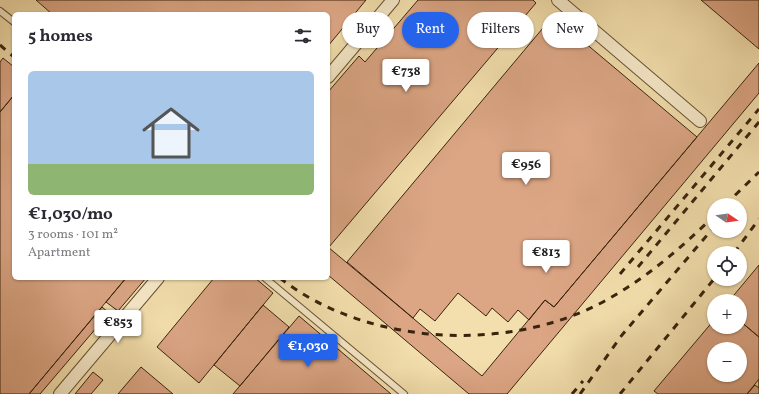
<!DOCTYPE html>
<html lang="en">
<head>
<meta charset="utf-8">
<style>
	body { margin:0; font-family:Vollkorn,serif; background:#f7f7f7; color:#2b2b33; height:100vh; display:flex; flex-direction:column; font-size:15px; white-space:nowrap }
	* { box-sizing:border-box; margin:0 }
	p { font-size:13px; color:#7c7c81 }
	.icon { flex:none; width:22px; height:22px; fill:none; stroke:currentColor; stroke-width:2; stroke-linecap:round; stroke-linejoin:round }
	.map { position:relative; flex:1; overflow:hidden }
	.side { position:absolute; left:12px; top:12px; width:318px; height:268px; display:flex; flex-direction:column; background:#fff; border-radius:6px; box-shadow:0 1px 3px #0004 }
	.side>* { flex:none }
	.hud { position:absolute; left:342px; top:12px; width:357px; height:36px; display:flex; gap:8px }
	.needle { width:26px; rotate:103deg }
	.fabs { position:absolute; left:707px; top:198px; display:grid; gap:8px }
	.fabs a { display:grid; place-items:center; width:40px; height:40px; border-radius:50%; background:#fff; box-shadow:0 1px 3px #0004; font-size:20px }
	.price { position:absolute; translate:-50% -34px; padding:0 9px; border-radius:4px; background:#fff; color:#222; font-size:13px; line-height:26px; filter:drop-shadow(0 1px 2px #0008) }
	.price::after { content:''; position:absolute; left:50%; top:24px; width:12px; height:9px; margin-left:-6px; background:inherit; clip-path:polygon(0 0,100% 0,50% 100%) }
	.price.on { background:#2563eb; color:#fff }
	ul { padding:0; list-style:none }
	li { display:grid; align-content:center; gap:8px; height:212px; padding:0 16px }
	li+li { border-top:1px solid #e1e1e2 }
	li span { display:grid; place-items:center; height:124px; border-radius:6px; color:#555 }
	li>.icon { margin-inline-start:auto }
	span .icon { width:72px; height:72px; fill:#fffc; stroke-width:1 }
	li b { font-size:17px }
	h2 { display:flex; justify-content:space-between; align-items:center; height:48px; padding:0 16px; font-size:17px }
	.chip { padding:0 14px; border-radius:18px; background:#fff; box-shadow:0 1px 3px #0004; font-size:14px; line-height:36px }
	.chip.on { background:#2563eb; color:#fff }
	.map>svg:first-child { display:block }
	.building { fill:#dca685; stroke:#38230d; fill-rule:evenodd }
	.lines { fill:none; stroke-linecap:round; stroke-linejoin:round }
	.lane-casing { stroke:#675235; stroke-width:8 }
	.street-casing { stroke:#675235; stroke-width:14 }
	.lane { stroke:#f7eaca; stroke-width:6 }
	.street { stroke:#f7eaca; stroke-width:12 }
	.rail { stroke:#38230d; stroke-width:3; stroke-dasharray:7 7; stroke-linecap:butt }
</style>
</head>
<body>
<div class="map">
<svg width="759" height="394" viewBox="0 0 759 394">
	<rect width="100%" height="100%" fill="#f3dfad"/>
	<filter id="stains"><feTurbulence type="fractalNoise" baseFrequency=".005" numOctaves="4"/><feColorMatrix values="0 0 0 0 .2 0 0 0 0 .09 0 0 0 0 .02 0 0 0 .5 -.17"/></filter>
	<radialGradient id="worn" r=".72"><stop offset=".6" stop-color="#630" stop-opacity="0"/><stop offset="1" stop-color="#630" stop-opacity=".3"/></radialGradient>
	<path class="building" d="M36,0H366L328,46V14H52Z
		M418,0H533L536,3L329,247L328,92L359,56L365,62Z
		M701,0H759V49Z
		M553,16L697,137L554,307L545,300L529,320L518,310L508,322L492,308L486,316L458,293L435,321L420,309L413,318L347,262Z
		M3,58L14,67V95L0,112V62Z
		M759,63V93L507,394H469L328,275V247L482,376L545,300L554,307Z
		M14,95V278H126L29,394H0V112Z
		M759,265V337L740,321V301H729Z
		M126,278H146L118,311L106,302Z
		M214,278H255L273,293L199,383L157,347Z
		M263,305L289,327L240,386L214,365Z
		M102,307L109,313L40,394H29Z
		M299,316L391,394H233Z
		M714,320V327H740V321L759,337V388L755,385L747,394H658L654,391ZM714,349H740V375H714Z
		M141,367L173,394H118Z
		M93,372L103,380L91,394H75Z
		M759,379V394H747Z"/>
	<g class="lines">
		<g class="lane-casing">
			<path id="lane" d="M0,11L14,22
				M265,278L404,394"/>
		</g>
		<g class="street-casing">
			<path id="street" d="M558,0L700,121
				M328,77L393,0
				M60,394L158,278"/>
		</g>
		<use href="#lane" class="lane"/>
		<use href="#street" class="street"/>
		<path class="rail" d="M0,45L14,57
			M725,205L759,172
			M734,253L759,219
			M638,267L759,122
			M620,274L759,109
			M280,278C365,345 504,353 599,304C643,281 679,250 714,216
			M572,394L583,381
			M580,394L622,335L714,227
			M620,394L714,279"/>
	</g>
	<rect width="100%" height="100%" filter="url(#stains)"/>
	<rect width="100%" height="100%" fill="url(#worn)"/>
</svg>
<div class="fabs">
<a><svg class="needle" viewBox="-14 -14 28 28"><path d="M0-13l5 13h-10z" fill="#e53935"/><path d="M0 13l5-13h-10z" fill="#7c7c81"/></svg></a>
<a><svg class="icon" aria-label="locate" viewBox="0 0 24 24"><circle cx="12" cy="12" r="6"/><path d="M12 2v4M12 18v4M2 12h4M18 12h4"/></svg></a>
<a>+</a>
<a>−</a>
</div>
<b class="price" style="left:406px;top:93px">€738</b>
<b class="price" style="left:526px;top:186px">€956</b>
<b class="price" style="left:546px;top:274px">€813</b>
<b class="price" style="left:118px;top:344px">€853</b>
<b class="price on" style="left:308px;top:368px">€1,030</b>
<div class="hud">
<a class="chip">Buy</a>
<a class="chip on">Rent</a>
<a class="chip">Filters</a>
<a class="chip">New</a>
</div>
<section class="side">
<h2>5 homes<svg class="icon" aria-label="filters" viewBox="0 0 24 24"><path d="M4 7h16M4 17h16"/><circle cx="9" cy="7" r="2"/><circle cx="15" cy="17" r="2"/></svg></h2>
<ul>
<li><span style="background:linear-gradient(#a9c7e8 75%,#8fb573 0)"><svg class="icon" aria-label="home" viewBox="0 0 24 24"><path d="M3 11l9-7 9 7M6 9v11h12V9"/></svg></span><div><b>€1,030/mo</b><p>3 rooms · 101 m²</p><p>Apartment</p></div></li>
</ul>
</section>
</div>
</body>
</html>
